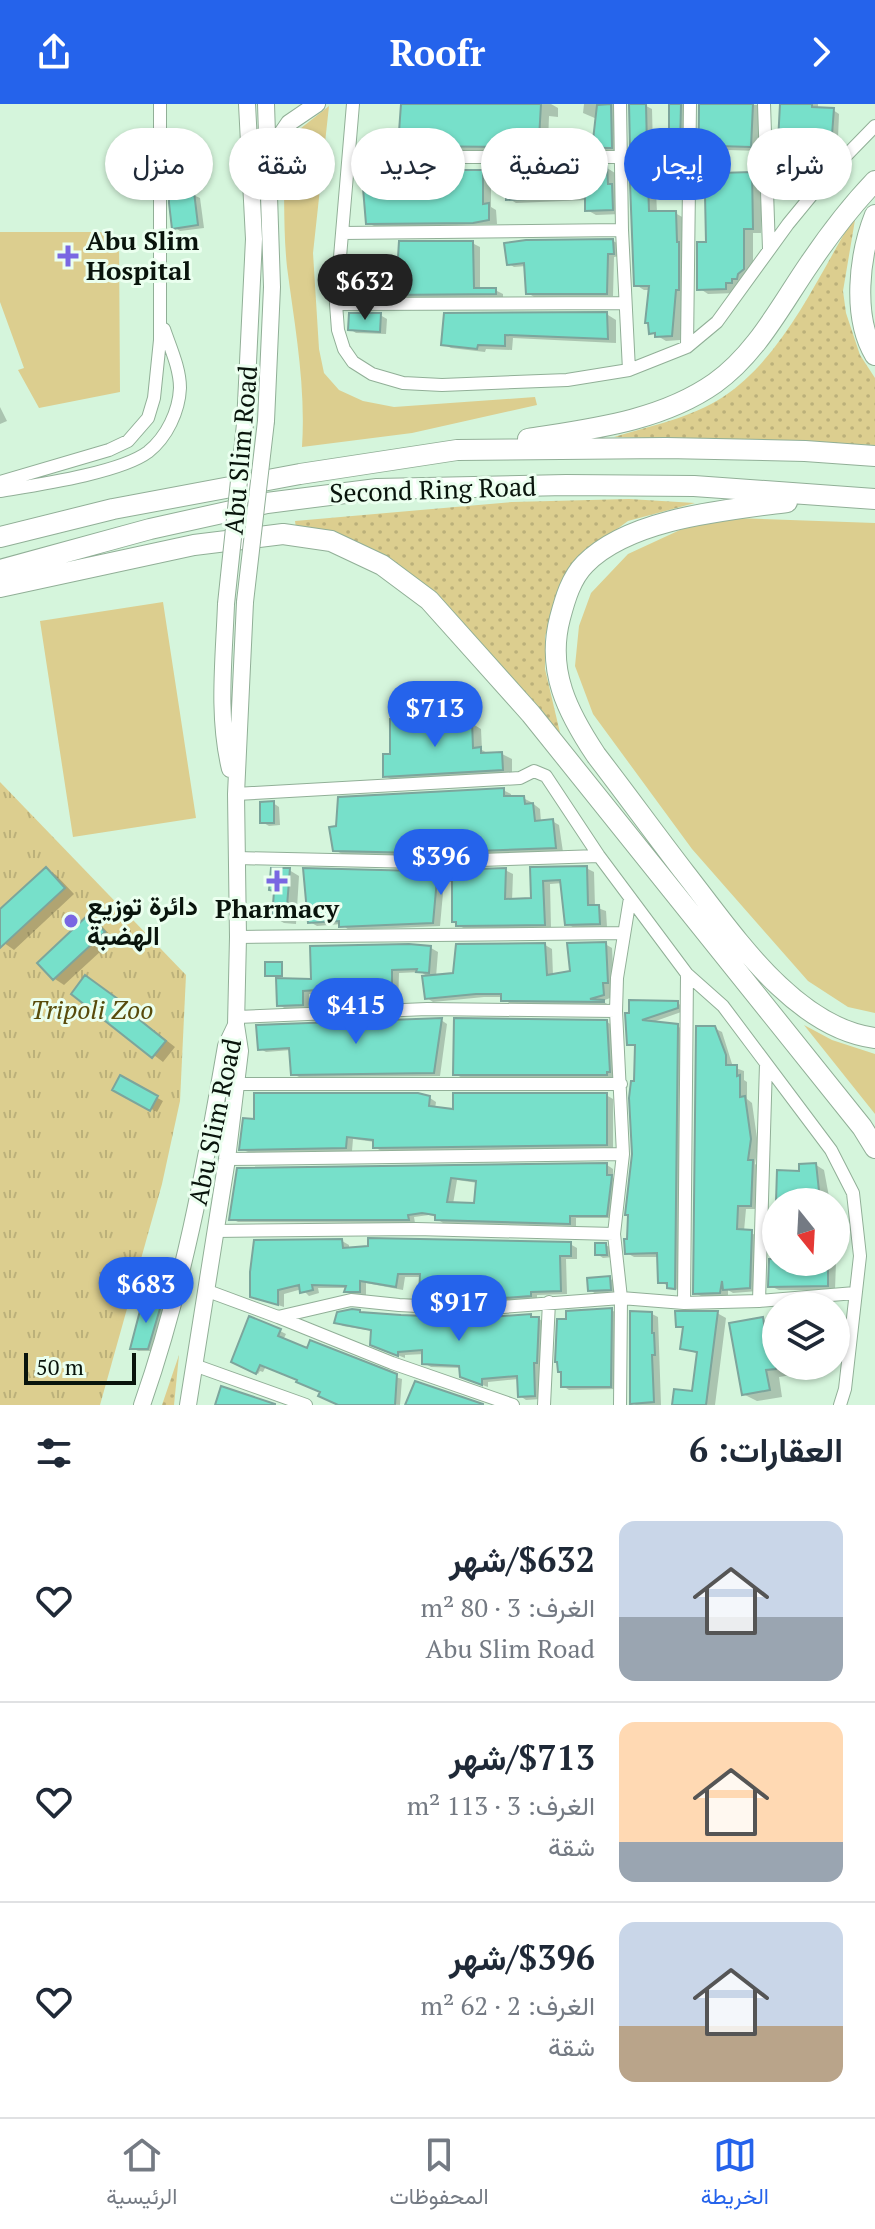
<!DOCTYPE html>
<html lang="ar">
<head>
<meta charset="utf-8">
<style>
	body { margin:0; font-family:"PT Serif",Vazirmatn,serif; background:#f2f2f3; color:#1f2937; direction:rtl; height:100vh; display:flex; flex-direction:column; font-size:30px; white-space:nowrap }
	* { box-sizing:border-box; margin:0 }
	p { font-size:26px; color:#747a83 }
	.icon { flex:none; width:44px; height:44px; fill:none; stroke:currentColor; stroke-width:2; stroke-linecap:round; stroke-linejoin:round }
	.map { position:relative; height:1301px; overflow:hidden; direction:ltr }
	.details { display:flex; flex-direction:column; background:#fff; flex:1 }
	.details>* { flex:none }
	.banner { position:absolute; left:24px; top:24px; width:828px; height:72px; direction:rtl; display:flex; gap:16px }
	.needle { width:52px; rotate:162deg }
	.controls { position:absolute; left:762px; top:1084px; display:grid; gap:16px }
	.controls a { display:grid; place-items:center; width:88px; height:88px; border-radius:50%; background:#fff; box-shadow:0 2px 6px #0004; font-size:40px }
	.scale { position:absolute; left:24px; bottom:20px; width:112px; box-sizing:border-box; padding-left:8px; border:4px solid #09140c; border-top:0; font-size:22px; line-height:28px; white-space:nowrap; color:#09140c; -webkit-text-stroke:6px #ebffef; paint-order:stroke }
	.price { position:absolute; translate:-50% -68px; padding:0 18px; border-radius:28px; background:#2563eb; color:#fff; font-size:26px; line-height:52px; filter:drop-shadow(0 2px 4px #0008) }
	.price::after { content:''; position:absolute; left:50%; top:48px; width:24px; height:18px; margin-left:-12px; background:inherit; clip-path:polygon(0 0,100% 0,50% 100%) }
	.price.current { background:#222; color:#fff }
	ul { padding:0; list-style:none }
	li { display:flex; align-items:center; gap:24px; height:200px; padding:0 32px }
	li+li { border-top:2px solid #e0e1e3 }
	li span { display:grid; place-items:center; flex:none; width:224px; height:160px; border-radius:16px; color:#555 }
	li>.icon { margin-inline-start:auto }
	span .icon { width:96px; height:96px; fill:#fffc; stroke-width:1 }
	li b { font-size:34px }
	h2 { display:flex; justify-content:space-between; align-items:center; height:96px; padding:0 32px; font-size:34px }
	.tag { padding:0 28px; border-radius:36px; background:#fff; box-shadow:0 2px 6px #0004; font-size:28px; line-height:72px }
	.tag.current { background:#2563eb; color:#fff }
	header { display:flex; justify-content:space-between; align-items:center; height:104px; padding:0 32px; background:#2563eb; color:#fff; font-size:36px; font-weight:600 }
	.tab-bar { display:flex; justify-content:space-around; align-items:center; height:112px; border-top:2px solid #e0e1e3; background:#fff; font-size:22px; color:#747a83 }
	.tab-bar a { display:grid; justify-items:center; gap:4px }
	.tab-bar .current { color:#2563eb }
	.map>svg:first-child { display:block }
	.grass { fill:#dcce8f }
	.park { fill:url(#park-tufts) }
	.garden { fill:url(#garden-dots) }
	.shadow { fill:#0003; fill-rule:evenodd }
	.building { fill:#77e0ca; stroke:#7ca59c; stroke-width:2; fill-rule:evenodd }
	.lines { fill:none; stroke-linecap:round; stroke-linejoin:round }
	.minor-casing { stroke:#91af97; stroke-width:14 }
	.secondary-casing { stroke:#91af97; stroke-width:18 }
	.trunk-casing { stroke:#91af97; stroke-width:22 }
	.minor { stroke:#fff; stroke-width:12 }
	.secondary { stroke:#fff; stroke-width:16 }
	.trunk { stroke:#fff; stroke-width:20 }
	.secondary-bridge-casing { stroke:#91af97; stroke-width:18; stroke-linecap:butt }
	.secondary-bridge { stroke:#fff; stroke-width:16 }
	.poi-dot { fill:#7967e2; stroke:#ebffef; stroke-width:3 }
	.labels { text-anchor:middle; stroke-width:6; stroke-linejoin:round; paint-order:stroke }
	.poi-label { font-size:26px; font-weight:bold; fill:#09140c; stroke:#ebffef; text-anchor:start }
	.street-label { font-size:26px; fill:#09140c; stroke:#ebffef }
	.park-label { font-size:26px; font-style:italic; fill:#584b0b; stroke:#ebffef }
</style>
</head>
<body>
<header><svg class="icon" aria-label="forward" viewBox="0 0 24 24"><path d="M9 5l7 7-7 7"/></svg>Roofr<svg class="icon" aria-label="share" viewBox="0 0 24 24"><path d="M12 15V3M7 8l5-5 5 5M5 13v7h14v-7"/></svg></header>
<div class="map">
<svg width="875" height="1301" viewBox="0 0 875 1301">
	<defs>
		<pattern id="park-tufts" width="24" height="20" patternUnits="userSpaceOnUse" patternTransform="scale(2)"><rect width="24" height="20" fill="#dcce8f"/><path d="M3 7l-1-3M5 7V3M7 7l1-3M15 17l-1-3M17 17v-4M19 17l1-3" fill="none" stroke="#bbb07a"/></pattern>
		<pattern id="garden-dots" width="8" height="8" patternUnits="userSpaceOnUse" patternTransform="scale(2)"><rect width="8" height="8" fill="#dcce8f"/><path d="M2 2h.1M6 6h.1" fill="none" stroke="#bbb07a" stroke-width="1.8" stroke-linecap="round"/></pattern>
	</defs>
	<rect width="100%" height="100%" fill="#d5f5dc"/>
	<path class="grass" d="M329,2L313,149L319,245L324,269L339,286L363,297L394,303L535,293L537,301L412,329L302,343C306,282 295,224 287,163C283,125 285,84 283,45L296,28Z
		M0,128H100L119,134L120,288L39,304L18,266L24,264L0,198Z
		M708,413L875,419V909L848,903L808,877L692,745L593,610L575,562L579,522L591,489L628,450Z
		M163,498L196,714L73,733L40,517Z
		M804,921L832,936L875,950V1010Z"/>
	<path class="park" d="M0,678L186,871L180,997L162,1080L100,1301H0Z"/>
	<path class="garden" d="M856,110L843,187L846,209L860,251L875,274V341L614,333C650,322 691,314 723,293C786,250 817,173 856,110Z
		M629,395L695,399L628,417L579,453L558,485L545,533V565L561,633L436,493L296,424L295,417L512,398Z
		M179,1251L174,1301H162Z"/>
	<path class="shadow" d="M423,0H551L558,4V13L549,12L548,39L556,43L588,42L595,38L597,15L583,9L584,0H622L620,48L409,46L400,41Z
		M671,0H689L686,45L675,41Z
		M701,0L762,1L760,47L728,46V71L752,70L761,76V129H753V170L735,189L708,190L699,184L708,140V94L700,90Z
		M782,0H818V5L833,6L839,10L838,34L834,33L832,62L826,69H814L808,65V60L786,59L779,55Z
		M646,2L652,5L653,46H638L632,43Z
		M183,51L189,55L191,90L200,94L204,124L180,127L174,123Z
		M607,64L615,69L621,110L596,111L587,106V96L516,99L508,94Z
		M482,68L491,73V103L496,106L497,120L376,123L368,119Z
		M680,80L689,86V95H681L671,90Z
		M648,81L656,86L657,109H675L684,114V190L680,236L666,237L651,228L650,220L647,218L651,186H644L636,181Z
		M613,137L619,140V152L614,153L613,192L534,193L528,189L526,162L514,163L509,160Z
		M472,139L480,143V186H495L503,190V194H397L389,190Z
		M380,211L387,215L386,230L356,229L350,225Z
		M446,211H608L616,216V239L513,234L512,246L486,245L485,248L451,244L443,240Z
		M0,303L7,317L0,320Z
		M440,616L447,620L471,619L481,625L482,646L489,650H502L512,655V671L395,677L385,672L392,652Z
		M503,686L511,690V694H523L531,698L540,705L541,718L552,717L559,721L563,748L429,752L342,750L335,746Z
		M273,699L279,703L280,721L269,722L262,718Z
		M586,764L594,768L595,803L606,807L607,823L574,824L567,819L563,779L550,780L551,824L465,825L458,821L454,778H444L440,822L349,826L341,820L317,822L310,818L420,769L505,766L513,770L512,797L533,795L532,765Z
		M46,765L56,771L74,790L14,846L0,836V808Z
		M289,766L299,772L296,820L284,819L275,814Z
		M89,813L99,819L114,835L64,881L55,875L39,859Z
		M605,840L612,844L614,882H610V894L602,897L609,901L510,900L503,893H484L433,898L427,894L430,874L421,868L399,869L398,901L342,903L335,899L334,888L309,890V904L286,905L279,901L313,877L312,844H431L438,848L436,873L455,871L545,841L552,845L553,872L572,869Z
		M95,879L141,913L139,915L175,943L163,958L74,890Z
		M677,899L684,903V907L650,919L677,922L684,926L682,1188L660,1178L659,1153H634L627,1149L637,944L629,939L627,911Z
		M441,916L447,920L440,972L299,973L293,970L291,946L266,948L259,944Z
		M607,918L615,923V975H464L455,970Z
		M714,924L722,928L733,963L744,967V976L747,978V995L752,999L758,1041L755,1060L760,1063L758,1105H746L744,1127L759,1132L758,1187L733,1189L728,1186V1192L703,1193L695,1189Z
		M121,974L163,997L157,1008L115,985Z
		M606,991L613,995V1044L381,1047L375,1043V1038L353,1035L352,1047L248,1048L241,1045L256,1017L430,994L436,998L435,1005L455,1007Z
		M607,1061L613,1065V1074L617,1077L613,1114H576V1122L443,1119L437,1115V1113L429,1111L414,1113L415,1119L238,1118L232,1115L238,1066ZM457,1076L478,1079L475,1101L453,1100Z
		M816,1061L824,1066L830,1098H778Z
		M776,1108V1133L772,1130L773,1109Z
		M342,1137L349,1141V1145L570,1140L577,1144V1155H566L567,1190L537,1191V1195L483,1199L428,1196L421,1192V1173H405L403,1186L366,1179V1191H352L346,1188L347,1184H318L319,1189L309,1192L302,1185L284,1190V1203L252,1192Z
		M605,1141L612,1144L613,1153L603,1154L597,1150Z
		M776,1157L836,1158L835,1186H779L770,1182Z
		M609,1174L615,1178L616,1188L596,1190L590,1186Z
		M161,1200L167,1204L154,1247H138L132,1244L143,1201Z
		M611,1206L617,1209V1285L569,1286L563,1282Z
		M717,1209L726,1214L715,1301H674L694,1289L699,1250L682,1244L685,1226L678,1222Z
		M652,1210L658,1213L661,1301H636L632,1299Z
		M364,1211L475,1216L531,1212L539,1215L546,1219L541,1295L526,1296L520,1292L519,1275L488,1278V1283L469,1276L461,1264L431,1263L424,1259V1250L405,1251V1254L380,1244L373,1227L343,1222L336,1218Z
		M250,1214L280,1227L286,1230L283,1236L308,1247L402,1275L400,1301H341L299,1276L266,1262L263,1268L260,1267L258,1270L233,1257Z
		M763,1216L776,1223V1262H810L811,1268L779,1273L782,1293L757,1297L743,1290Z"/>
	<path class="building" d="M401,0H541L539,35L550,37L549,41H586V36H593L597,1L611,0L612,44L398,42Z
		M629,0H646L647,43L630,44Z
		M669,0H681L680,42H673V35L669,34Z
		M699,0H753L751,43L719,42V69L752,68L753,125H744V165L738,170L737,175H732V179H726V185L697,186V138H706L705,91H698Z
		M780,0H812V3L834,4L832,31H828L827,59L821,62L820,67H806V58L777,57Z
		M183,49L186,89L194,88L198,121L172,125L169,99V91L174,90L172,50Z
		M508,62H607L608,80H612L613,106L585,107V92L506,96Z
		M433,66H483V100L489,99V116L473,119L366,120L362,72Z
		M669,78H680V91H669Z
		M630,79H648L649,107H676L677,138H679V186H676L672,232L655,233V229L649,230L648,219H645L649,182H634Z
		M613,135L614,150H608L607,190H526L524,159L507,161L504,139L526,136Z
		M399,137H473L474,184H496V190L387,191L388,155L398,154Z
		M607,208L608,235L505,231V242L478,241L477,245L441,241L444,209Z
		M349,209H381L380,228L348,226Z
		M441,614V619L472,617L473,644L481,643V649L502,648L503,666L383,673V650H390V615Z
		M504,684V692H524L525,700L533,699L535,717L553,715L556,744L420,749L333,747L329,723L336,722L338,693Z
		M274,697V719H260V698Z
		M587,762L588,801H599L600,820L565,821L560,776L543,777L545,821L456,822V818H452V775H437L433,819L339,823V817L308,819L303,764L420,767L506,764L505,795L531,794L530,763Z
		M46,763L65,784L0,844V805Z
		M271,764H290L286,815H272L274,787L269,786Z
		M89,810L105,828L53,876L37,859Z
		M606,838L608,879H603L604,891L590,895L604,896V898L501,897V890H476L425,895L422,872L453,869L456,840L545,839L547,871L570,867L567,839Z
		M409,840L431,842L429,869L416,868L417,865L392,866V897L333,900L331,885L303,887V901L277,902L276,874L311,875L310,842Z
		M265,858H282V872H265Z
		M85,871L133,906L131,909L166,937L152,954L71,890Z
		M629,896L678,897V904L642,916L678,920L675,1185L667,1184V1179H658L657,1149L625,1150L624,1135H627L628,1111H625L632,1050L629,994L631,977H634L635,941H627L625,909H629Z
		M442,914L434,969L291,971L289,944L258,946L256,921Z
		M454,914L607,916L610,968H607V971H453Z
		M696,922H715L726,951V961H737V972L740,971V993L745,992L751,1035L748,1056H753L751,1102H738L737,1125L752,1126L750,1184L723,1186L722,1177L720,1189L693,1190Z
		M120,971L158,992L150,1007L112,986Z
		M254,989H418L430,992L429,1002L453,1005V989H607V1041L373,1044V1036L347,1033L346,1044L239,1046L243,1014L254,1015Z
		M607,1059V1071H612L607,1112H570V1120L435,1116V1111L422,1109L408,1111L409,1116H229L237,1064ZM451,1074L476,1077L474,1099L447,1098Z
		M816,1059L819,1087L799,1088V1098H776L777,1066L799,1067V1060Z
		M368,1134L571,1138V1152H560L561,1187L531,1188V1192L475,1196L419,1193L420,1170H398L396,1183L360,1177V1188H344L346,1182L312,1181L313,1186L300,1189L299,1181L278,1186V1201L250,1193V1168L254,1136L342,1135L343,1144L368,1142Z
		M595,1139H606L607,1151H595Z
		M769,1155H776V1158H828V1182L768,1183Z
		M610,1172L611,1186L588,1187L587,1174Z
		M162,1198L148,1245H130L142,1199Z
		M612,1204L611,1283H561V1268H558L557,1258H555L557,1215H566V1207Z
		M352,1205L360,1206V1208L401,1211L475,1214L531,1210V1213H539L537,1259H534L535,1292L518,1293L517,1272L482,1275V1281L460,1273L459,1262L422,1260V1246L398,1248V1252L370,1241L371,1226L334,1219L337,1208Z
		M630,1207L652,1208V1229H654L655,1251H652L654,1298L630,1300Z
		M675,1207H718L706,1301H672L674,1285L692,1287L697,1248L680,1245L683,1223H676Z
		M249,1212L281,1225L278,1232L307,1244L310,1236L397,1270L395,1301H338L318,1292L320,1288L296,1278L297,1276L260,1261L256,1270L231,1258Z
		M763,1213L767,1239L776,1237V1265L766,1266L770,1286L742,1291L729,1219Z
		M415,1277L483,1300V1301H405Z
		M221,1282L275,1300V1301H215Z"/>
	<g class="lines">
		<g class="minor-casing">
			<path id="minor" d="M353,0L336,200L338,226L344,245L353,258L372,270L403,279L442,281L567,276L629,266L687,243L717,218L788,120L834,64L875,22
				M620,0L622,126L629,266
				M764,0L769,145
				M349,53H622
				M342,129L622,126
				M336,200L625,199
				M687,243L690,0
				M0,378L109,346L128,337L148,314L154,294L160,236V0
				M0,387C36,381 120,369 148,348C167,333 179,307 180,284C180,264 170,243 164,225
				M236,690L520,674L534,667L546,672L599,752L687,870L723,902L831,1046L853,1089L860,1152L845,1285L840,1301
				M237,754L420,758L599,752
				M238,833L624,829
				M237,913L427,905L616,907
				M238,980H621
				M227,1055L623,1050
				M214,1127L416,1125L614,1130
				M205,1186L278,1213L351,1196L399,1201L475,1205L621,1194L684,1199L759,1197L855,1189
				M759,1197L766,960
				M684,1199L687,870
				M278,1213L392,1259L513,1301
				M194,1261L306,1301
				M544,1301L549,1198
				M620,1301L621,1194L614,1130L623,1050L616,907L617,874L630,794"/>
		</g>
		<g class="secondary-casing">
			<path id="secondary" d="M266,0L272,183L266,317
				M267,51L289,19L317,0
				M245,320L254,135L247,0
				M226,500C224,555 217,611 230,665
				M142,1301C183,1184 205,1064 226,942L236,921
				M188,1301L227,1055L240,947L236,921L238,833L236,690L245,498"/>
		</g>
		<g class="trunk-casing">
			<path id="trunk" d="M875,111C859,151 852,213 875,251
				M528,335C591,325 661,317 715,279C757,249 781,201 810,159C829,131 851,102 875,77
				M787,398C727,406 630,414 585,460C571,474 565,495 560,514C546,567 568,609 596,651C626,690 655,730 685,769C732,829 794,924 875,934
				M0,433L113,405L300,370L457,346L666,344L805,347L875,352
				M0,466L150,425L267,399L377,385L566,381L694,382L875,395
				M0,483L194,441L283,430L331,437L382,461L429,496L531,610L862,1023L875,1044"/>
		</g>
		<use href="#minor" class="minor"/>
		<use href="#secondary" class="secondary"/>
		<use href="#trunk" class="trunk"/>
		<g class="secondary-bridge-casing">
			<path id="secondary-bridge" d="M245,498L266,317
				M226,500L245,320"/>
		</g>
		<use href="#secondary-bridge" class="secondary-bridge"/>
	</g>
	<g class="poi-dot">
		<path d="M64 140h8v8h8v8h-8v8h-8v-8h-8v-8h8z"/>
		<path d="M273 765h8v8h8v8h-8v8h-8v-8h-8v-8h8z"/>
		<circle cx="71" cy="817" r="8"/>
	</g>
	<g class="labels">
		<g class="poi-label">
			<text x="86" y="146">Abu Slim<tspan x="86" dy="30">Hospital</tspan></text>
			<text x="87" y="811">دائرة توزيع<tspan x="87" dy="30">الهضبة</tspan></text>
			<text x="277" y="814" text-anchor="middle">Pharmacy</text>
		</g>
		<g class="street-label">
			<text transform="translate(241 346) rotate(-85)" y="9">Abu Slim Road</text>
			<text transform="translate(433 386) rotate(-2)" y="9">Second Ring Road</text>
			<text transform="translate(215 1018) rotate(-78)" y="9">Abu Slim Road</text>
		</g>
		<g class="park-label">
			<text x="92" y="915">Tripoli Zoo</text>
		</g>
	</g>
</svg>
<div class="controls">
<a><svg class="needle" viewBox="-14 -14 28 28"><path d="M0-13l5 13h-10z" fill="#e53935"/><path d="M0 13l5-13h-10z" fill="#747a83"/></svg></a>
<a><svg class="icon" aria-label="layers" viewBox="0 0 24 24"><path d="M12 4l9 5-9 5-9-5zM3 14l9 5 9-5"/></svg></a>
</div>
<div class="scale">50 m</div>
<b class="price current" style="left:365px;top:218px">$632</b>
<b class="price" style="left:435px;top:645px">$713</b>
<b class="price" style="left:441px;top:793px">$396</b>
<b class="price" style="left:356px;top:942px">$415</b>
<b class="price" style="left:146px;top:1221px">$683</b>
<b class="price" style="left:459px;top:1239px">$917</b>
<div class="banner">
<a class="tag">شراء</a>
<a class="tag current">إيجار</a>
<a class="tag">تصفية</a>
<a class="tag">جديد</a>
<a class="tag">شقة</a>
<a class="tag">منزل</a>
</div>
</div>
<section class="details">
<h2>العقارات: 6<svg class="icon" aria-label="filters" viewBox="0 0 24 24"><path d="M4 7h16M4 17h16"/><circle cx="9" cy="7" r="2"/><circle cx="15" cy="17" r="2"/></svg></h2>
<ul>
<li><span style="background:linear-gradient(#c9d6e8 60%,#9aa5b1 0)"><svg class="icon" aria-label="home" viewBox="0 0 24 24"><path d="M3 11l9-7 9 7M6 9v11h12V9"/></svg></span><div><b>$632/شهر</b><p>الغرف: 3 · 80 m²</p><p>Abu Slim Road</p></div><svg class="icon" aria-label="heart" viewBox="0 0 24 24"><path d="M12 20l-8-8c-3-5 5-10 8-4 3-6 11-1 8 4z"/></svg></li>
<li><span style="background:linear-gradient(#ffd9b3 75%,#9aa5b1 0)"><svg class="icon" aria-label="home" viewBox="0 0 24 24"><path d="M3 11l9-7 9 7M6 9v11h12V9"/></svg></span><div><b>$713/شهر</b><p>الغرف: 3 · 113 m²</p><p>شقة</p></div><svg class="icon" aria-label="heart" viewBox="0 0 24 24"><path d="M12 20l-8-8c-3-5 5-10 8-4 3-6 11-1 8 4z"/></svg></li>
<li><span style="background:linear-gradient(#c9d6e8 65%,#b9a48a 0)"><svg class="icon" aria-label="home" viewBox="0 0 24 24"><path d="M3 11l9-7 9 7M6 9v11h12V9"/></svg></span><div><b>$396/شهر</b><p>الغرف: 2 · 62 m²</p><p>شقة</p></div><svg class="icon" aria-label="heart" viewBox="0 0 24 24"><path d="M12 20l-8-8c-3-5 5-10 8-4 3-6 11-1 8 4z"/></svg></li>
</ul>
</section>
<nav class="tab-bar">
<a class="current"><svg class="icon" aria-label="map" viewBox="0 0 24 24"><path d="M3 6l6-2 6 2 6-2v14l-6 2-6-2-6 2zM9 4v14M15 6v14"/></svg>الخريطة</a>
<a><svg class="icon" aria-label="saved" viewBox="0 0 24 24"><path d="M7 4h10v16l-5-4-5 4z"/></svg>المحفوظات</a>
<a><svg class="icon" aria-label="home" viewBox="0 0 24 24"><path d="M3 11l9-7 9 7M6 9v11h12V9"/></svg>الرئيسية</a>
</nav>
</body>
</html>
